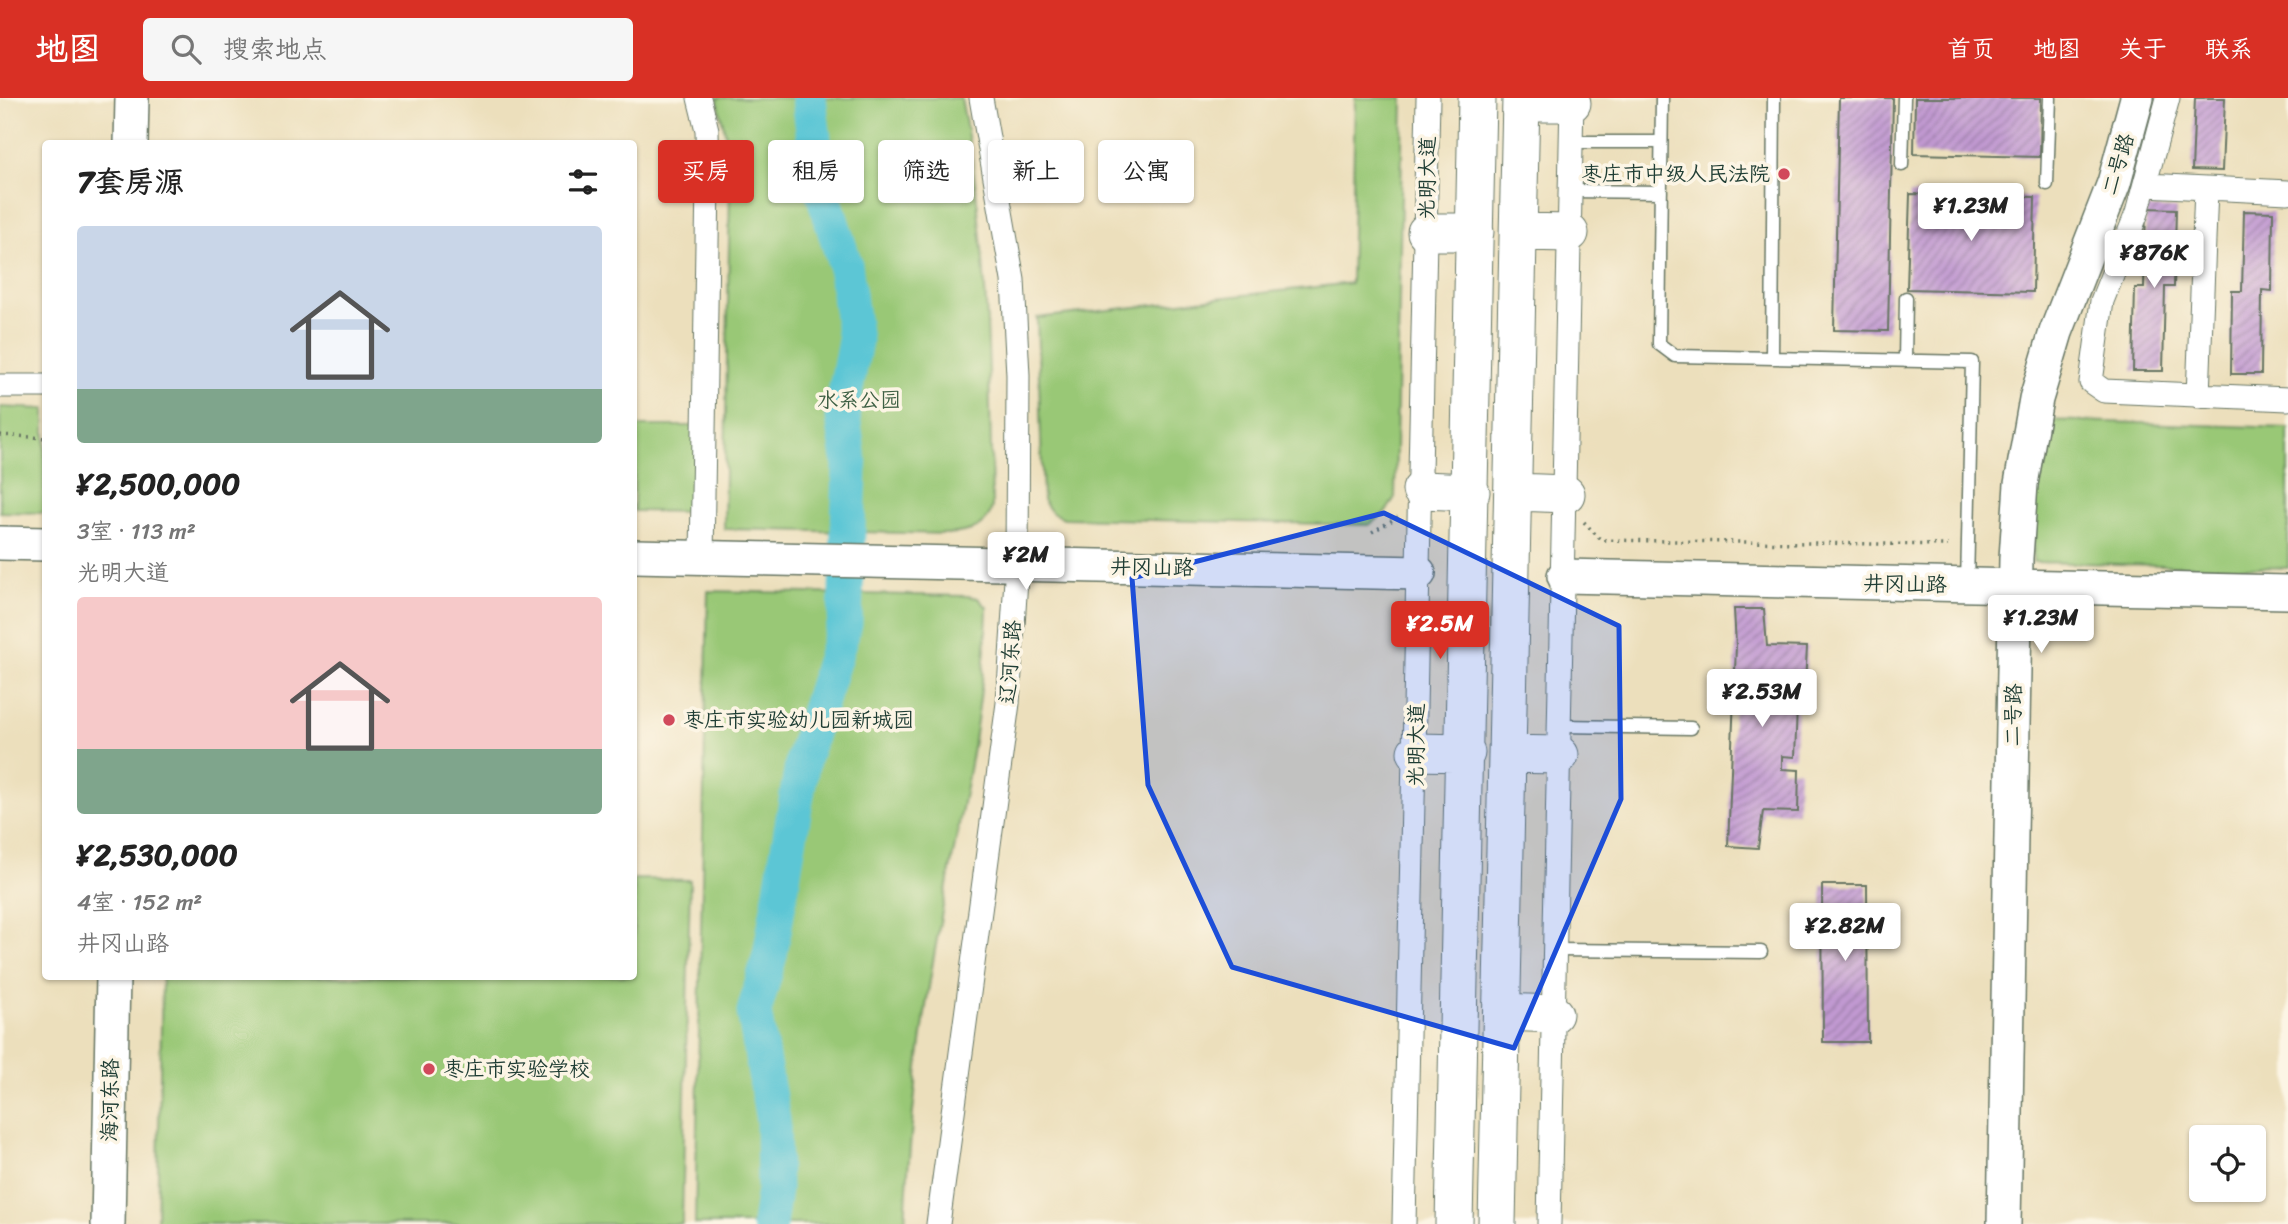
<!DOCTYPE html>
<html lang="zh">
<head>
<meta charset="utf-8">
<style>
	body { margin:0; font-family:Sriracha,"LXGW WenKai TC",sans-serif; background:#f6f6f6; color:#222; height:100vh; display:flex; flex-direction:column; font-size:26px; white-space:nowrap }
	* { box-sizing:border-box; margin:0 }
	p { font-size:23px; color:#767676 }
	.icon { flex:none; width:38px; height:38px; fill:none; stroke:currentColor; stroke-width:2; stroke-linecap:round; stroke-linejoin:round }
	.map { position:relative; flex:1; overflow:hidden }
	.details { position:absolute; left:42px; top:42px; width:595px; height:840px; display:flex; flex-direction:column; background:#fff; border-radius:7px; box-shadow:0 2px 5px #0004 }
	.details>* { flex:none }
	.guide { position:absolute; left:658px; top:42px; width:665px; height:63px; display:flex; gap:14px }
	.tools { position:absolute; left:2189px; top:1027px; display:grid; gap:14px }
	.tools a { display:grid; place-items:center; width:77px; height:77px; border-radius:7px; background:#fff; box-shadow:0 2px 5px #0004; font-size:35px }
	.price { position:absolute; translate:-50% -60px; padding:0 16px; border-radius:7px; background:#fff; color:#222; font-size:23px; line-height:46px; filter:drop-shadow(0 2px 4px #0008) }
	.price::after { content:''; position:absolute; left:50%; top:42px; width:21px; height:16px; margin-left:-10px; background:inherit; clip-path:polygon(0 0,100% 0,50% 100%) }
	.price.active { background:#d93025; color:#fff }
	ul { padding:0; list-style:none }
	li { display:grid; align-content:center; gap:14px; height:371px; padding:0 35px }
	li span { display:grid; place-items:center; height:217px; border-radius:7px; color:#555 }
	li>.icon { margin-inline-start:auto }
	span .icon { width:126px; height:126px; fill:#fffc; stroke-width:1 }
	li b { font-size:30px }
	h2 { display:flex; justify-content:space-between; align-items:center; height:84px; padding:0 35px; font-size:30px }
	.chip { padding:0 24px; border-radius:7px; background:#fff; box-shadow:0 2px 5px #0004; font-size:24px; line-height:63px }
	.chip.active { background:#d93025; color:#fff }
	header { display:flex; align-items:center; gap:42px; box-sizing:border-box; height:98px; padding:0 35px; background:#d93025; color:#fff }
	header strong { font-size:33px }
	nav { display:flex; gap:38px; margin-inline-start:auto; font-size:24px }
	.search { width:490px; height:63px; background:#f6f6f6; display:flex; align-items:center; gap:18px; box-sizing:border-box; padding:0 24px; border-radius:7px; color:#767676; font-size:26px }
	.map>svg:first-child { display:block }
	.green { fill:#99c876; stroke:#5c8255; stroke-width:2 }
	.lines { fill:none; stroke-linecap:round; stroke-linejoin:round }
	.river { stroke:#5bc6d5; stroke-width:35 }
	.building { fill:url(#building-hatch) }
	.lane-casing { stroke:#677664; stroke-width:15 }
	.street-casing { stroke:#677664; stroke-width:25 }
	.secondary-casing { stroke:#677664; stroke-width:36 }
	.primary-casing { stroke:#677664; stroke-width:39 }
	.path { stroke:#677664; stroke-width:3.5; stroke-dasharray:2 5; stroke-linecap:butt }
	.lane { stroke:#fff; stroke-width:12 }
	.street { stroke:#fff; stroke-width:23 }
	.secondary { stroke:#fff; stroke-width:33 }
	.primary { stroke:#fff; stroke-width:37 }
	.marked { fill:#1d4ed8; fill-opacity:0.2; stroke:#1d4ed8; stroke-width:5; stroke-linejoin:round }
	.poi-dot { fill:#d1495b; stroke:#fcf5e5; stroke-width:2.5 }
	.labels { text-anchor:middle; stroke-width:7; stroke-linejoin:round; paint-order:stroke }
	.street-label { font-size:21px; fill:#1f3d34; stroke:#fcf5e5 }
	.poi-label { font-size:21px; fill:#1f3d34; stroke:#fcf5e5; text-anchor:start }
	.park-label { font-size:21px; fill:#3e6044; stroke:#fcf5e5 }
</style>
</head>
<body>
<header>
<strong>地图</strong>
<div class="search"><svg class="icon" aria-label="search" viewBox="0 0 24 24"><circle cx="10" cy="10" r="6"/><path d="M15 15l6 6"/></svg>搜索地点</div>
<nav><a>首页</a><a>地图</a><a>关于</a><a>联系</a></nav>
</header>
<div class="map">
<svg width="2288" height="1126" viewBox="0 0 2288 1126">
	<defs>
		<pattern id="building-hatch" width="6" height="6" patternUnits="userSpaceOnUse" patternTransform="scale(1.75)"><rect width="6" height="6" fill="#c199d1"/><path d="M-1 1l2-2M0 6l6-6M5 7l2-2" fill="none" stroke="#9c7eaa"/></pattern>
	</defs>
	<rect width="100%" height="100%" fill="#fcf5e5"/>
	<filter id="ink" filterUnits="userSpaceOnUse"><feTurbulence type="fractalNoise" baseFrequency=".0143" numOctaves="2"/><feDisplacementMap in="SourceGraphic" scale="14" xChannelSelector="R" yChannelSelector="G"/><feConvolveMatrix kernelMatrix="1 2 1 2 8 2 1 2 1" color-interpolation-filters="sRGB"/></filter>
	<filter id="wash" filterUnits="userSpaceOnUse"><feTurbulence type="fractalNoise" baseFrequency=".00686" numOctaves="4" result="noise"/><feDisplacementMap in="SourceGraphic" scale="28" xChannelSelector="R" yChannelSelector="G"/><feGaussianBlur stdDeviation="1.57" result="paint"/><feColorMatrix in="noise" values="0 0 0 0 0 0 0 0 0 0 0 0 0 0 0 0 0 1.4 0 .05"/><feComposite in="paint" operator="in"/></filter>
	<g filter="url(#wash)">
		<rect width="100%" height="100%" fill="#ecdfbc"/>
		<path class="green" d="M717,0H961C988,134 990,274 992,409C987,431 969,434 950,436L724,431L730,88L729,51Z
			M1355,0H1403L1395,399L1386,414L1369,427L1064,420L1052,415L1043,402L1037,220L1351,185Z
			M0,309L45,311V415L0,414Z
			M2047,322L2288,330V470L2033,464L2035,386Z
			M634,328H700L698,414L634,413Z
			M708,493L967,498L978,500L987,509C985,604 964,700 946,793C924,903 910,1014 905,1126H695Z
			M634,781L690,782L682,1126H157L162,879L634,878Z"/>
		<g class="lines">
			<path class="river" d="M769,1126L774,1092L773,1022L754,914L770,857L803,661L845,525L850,368L842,312L855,243L845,166L819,83L809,0"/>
		</g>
		<g id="blocks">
			<path class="building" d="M1839,0H1893L1888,233L1834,232Z
				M1915,0H2041L2040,59L1914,56Z
				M2195,0H2225L2222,73L2192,72Z
				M1910,96L2035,99L2033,194L1907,191Z
				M2146,110L2176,111L2174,189H2165L2163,273H2133L2135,190H2144Z
				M2244,113L2273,114L2272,193L2262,192L2261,276H2231L2232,193H2242Z
				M1734,511H1764L1767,548L1807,549L1805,587L1783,586L1782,607L1797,608L1795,659L1782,658V671L1799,672L1798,714L1763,713L1758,750L1728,748L1736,548Z
				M1822,787H1867L1868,944H1823Z"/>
		</g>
	</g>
	<g filter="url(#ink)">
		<use href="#blocks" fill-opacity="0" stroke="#677664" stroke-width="2"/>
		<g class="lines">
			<g class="lane-casing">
				<path id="lane" d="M1662,0L1659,246L1675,258L1972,264L1967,487
					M1571,44H1661
					M1902,67L1904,0
					M2047,86L2050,0
					M1571,93L1661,94
					M1772,260L1774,0
					M1905,263L1906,200
					M1561,628L1691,630
					M1556,852L1761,854"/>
			</g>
			<g class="street-casing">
				<path id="street" d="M699,0L707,32L708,83L702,460
					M2168,0L2137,115L2102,203L2091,284L2104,293L2288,301
					M2146,87L2288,94
					M0,288H46
					M2198,298L2206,90
					M938,1126L1008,605L1017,466L1018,277L1013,182L981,0
					M1404,1126L1428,0
					M1549,1126L1572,0"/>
			</g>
			<g class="secondary-casing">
				<path id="secondary" d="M131,46L132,0
					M0,445L46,446
					M634,458L1419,475
					M1564,478L2288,494
					M108,1126L113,878
					M2004,1126L2016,460L2021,386L2036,301L2056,234L2114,85L2137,0"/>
			</g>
			<g class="primary-casing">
				<path id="primary" d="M1521,5H1572
					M1426,134H1475
					M1519,134L1570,135
					M1421,392L1471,394
					M1514,394L1566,396
					M1416,654L1466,655
					M1508,656L1560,657
					M1502,914L1554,916
					M1454,1126L1477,0
					M1497,1126L1521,0"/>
			</g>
			<path class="path" d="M0,337L46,340
				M1584,424L1601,442L1948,447
				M1372,434L1398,419"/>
			<use href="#lane" class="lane"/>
			<use href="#street" class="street"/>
			<use href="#secondary" class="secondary"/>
			<use href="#primary" class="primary"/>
		</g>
	</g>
	<path class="marked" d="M1384,415L1619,528L1621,701L1514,950L1232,869L1148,687L1132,480Z"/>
	<g class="poi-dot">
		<circle cx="1784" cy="76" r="7"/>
		<circle cx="669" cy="622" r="7"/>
		<circle cx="429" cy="971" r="7"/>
	</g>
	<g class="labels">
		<g class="street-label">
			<text transform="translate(2118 66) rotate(-73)" y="7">二号路</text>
			<text transform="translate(1427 80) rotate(-89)" y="7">光明大道</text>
			<text transform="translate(1152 469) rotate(1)" y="7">井冈山路</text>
			<text transform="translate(1905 486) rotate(1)" y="7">井冈山路</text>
			<text transform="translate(1010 564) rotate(-86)" y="7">辽河东路</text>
			<text transform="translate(2013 617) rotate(-89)" y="7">二号路</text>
			<text transform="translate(1416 647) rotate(-89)" y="7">光明大道</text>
			<text transform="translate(110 1002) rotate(-89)" y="7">海河东路</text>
		</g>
		<g class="poi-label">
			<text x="1770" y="83" text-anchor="end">枣庄市中级人民法院</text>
			<text x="683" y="629">枣庄市实验幼儿园新城园</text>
			<text x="443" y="978">枣庄市实验学校</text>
		</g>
		<g class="park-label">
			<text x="859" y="309">水系公园</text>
		</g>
	</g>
</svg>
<div class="tools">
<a><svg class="icon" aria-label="locate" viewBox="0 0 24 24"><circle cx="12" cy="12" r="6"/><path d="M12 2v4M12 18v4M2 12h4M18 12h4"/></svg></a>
</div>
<b class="price" style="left:1971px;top:145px">¥1.23M</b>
<b class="price" style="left:2154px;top:192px">¥876K</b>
<b class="price" style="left:1026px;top:494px">¥2M</b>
<b class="price" style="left:2041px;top:557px">¥1.23M</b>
<b class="price active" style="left:1440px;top:563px">¥2.5M</b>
<b class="price" style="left:1762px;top:631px">¥2.53M</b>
<b class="price" style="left:1845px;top:865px">¥2.82M</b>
<div class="guide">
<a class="chip active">买房</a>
<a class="chip">租房</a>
<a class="chip">筛选</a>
<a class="chip">新上</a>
<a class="chip">公寓</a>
</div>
<section class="details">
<h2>7套房源<svg class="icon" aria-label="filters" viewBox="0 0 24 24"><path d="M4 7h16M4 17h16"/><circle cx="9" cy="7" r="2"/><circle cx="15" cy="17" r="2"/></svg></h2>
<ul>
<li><span style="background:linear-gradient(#c9d6e8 75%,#7fa58c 0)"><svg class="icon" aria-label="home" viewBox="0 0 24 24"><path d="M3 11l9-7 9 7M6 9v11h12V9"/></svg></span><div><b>¥2,500,000</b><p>3室 · 113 m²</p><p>光明大道</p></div></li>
<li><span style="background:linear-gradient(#f6c9c9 70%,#7fa58c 0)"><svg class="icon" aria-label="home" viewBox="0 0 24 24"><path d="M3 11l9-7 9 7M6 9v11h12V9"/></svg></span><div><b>¥2,530,000</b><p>4室 · 152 m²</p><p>井冈山路</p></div></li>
</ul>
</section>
</div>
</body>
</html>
